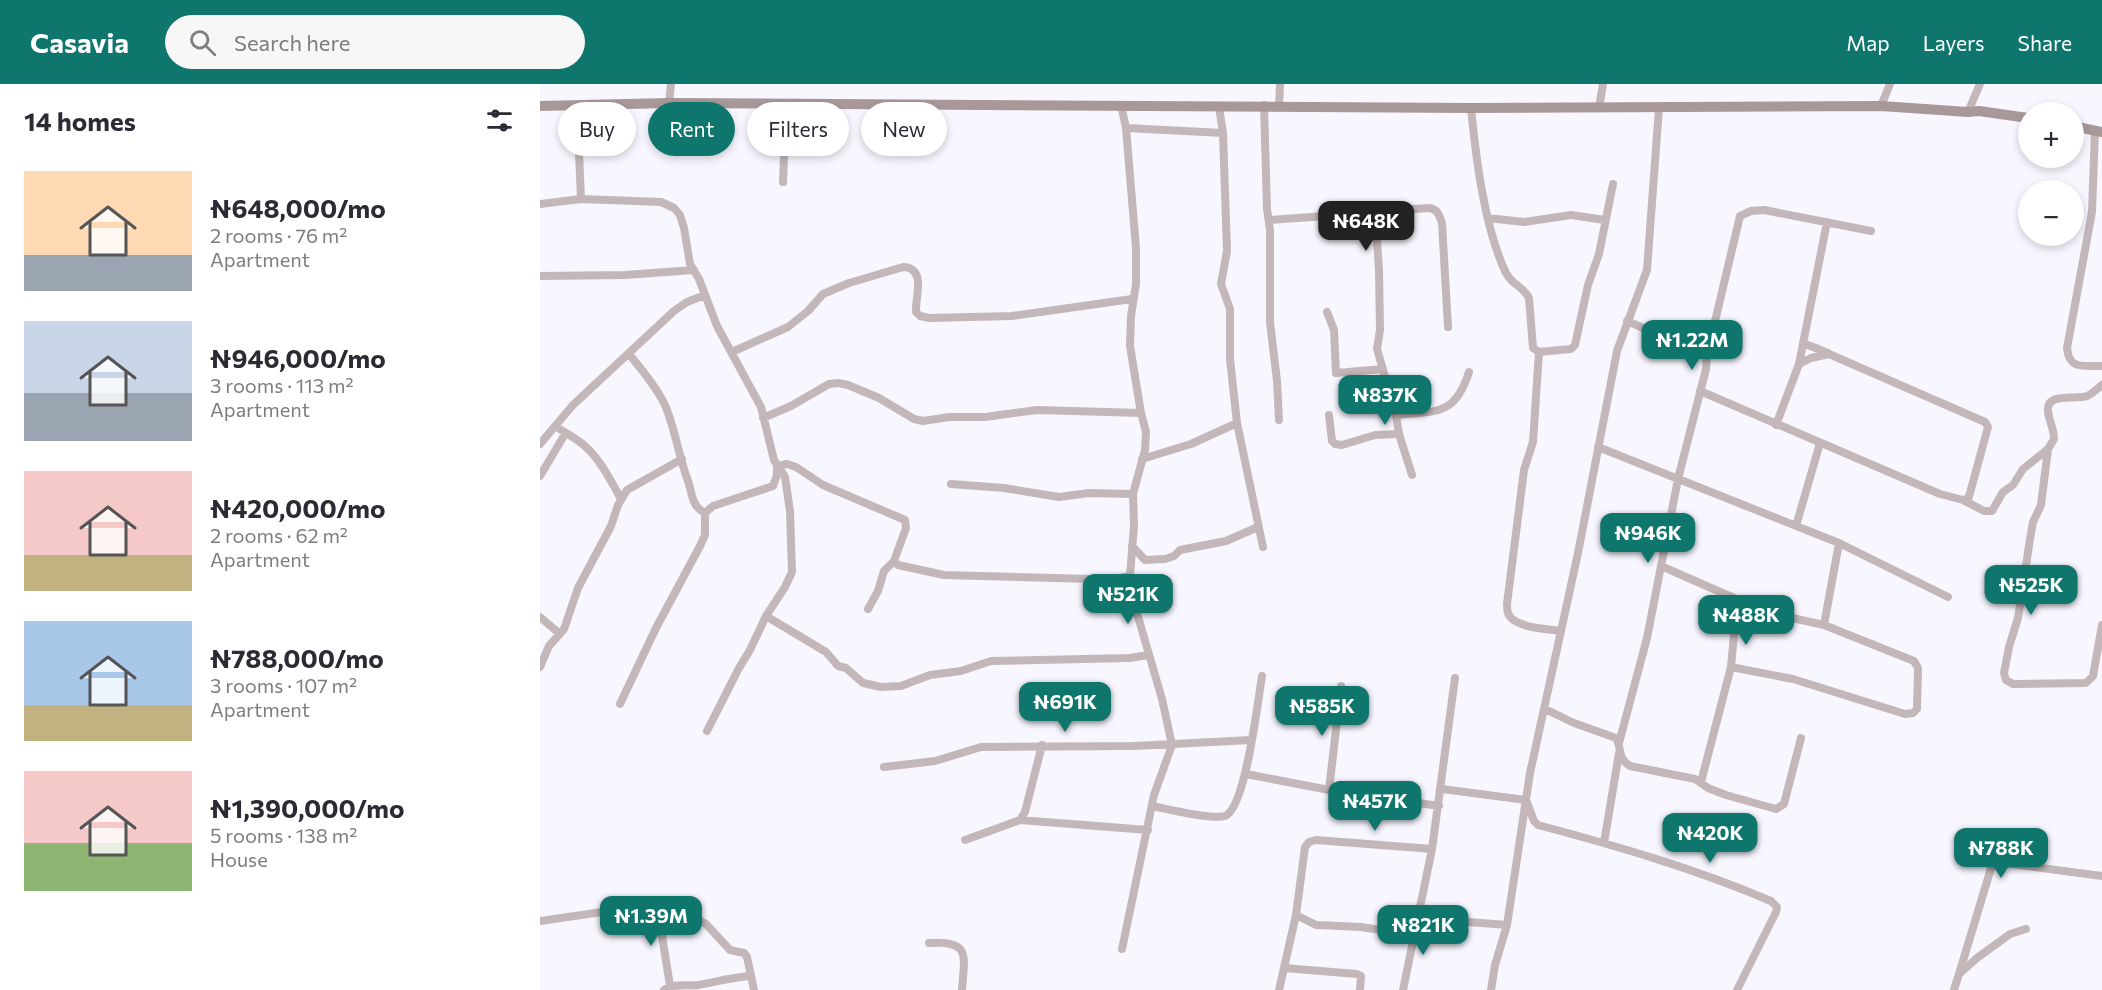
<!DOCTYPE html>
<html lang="en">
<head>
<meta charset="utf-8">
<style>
	body { margin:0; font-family:Commissioner,sans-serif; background:#f7f7f7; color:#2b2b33; height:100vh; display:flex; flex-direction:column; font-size:22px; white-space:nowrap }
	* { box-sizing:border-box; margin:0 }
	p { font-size:20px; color:#7c7c81 }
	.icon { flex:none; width:33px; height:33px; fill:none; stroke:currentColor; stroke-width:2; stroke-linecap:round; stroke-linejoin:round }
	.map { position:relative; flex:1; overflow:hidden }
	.details { display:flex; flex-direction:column; background:#fff; width:540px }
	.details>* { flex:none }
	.hud { position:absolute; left:18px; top:18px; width:570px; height:54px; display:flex; gap:12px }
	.tools { position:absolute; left:1478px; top:18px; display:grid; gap:12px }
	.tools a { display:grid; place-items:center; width:66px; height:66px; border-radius:50%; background:#fff; box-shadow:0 3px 9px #0003; font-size:30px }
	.price { position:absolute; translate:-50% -51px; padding:0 14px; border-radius:12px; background:#0f766e; color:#fff; font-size:20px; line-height:39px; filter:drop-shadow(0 2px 3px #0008) }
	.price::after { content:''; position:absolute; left:50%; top:36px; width:18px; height:14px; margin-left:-9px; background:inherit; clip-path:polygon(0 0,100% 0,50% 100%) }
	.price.on { background:#222; color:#fff }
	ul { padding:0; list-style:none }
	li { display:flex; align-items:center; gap:18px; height:150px; padding:0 24px }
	li span { display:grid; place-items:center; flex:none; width:168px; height:120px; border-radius:0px; color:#555 }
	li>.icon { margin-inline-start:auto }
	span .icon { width:72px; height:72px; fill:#fffc; stroke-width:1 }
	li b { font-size:26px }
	h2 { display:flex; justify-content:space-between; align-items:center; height:72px; padding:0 24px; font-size:26px }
	.tag { padding:0 21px; border-radius:27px; background:#fff; box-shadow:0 3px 9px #0003; font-size:21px; line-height:54px }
	.tag.on { background:#0f766e; color:#fff }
	header { display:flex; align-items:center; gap:36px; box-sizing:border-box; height:84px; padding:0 30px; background:#0f766e; color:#fff }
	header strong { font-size:28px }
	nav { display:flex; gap:33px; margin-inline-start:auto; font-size:21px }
	.search { width:420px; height:54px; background:#f7f7f7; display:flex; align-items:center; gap:15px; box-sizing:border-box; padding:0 21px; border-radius:33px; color:#7c7c81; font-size:22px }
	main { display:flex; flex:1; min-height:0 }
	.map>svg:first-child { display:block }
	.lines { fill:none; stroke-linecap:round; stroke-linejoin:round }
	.street { stroke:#c3b7b9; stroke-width:8 }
	.secondary { stroke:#a8989a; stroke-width:10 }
</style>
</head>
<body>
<header>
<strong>Casavia</strong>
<div class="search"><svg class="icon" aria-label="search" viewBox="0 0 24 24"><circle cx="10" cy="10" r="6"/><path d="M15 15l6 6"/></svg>Search here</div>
<nav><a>Map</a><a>Layers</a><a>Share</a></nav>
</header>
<main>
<section class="details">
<h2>14 homes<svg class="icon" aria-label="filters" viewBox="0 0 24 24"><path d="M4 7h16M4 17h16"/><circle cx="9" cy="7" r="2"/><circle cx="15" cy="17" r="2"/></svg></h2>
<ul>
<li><span style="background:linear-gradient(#ffd9b3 70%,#9aa5b1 0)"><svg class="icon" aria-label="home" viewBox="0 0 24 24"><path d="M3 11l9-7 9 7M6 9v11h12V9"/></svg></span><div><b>₦648,000/mo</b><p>2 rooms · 76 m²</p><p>Apartment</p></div></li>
<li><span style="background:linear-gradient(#c9d6e8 60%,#9aa5b1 0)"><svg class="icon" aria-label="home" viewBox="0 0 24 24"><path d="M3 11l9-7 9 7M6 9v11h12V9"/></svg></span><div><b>₦946,000/mo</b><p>3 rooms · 113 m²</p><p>Apartment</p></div></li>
<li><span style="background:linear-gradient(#f6c9c9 70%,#c2b280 0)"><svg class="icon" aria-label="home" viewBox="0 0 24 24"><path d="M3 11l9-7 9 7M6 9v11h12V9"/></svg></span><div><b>₦420,000/mo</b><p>2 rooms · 62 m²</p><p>Apartment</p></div></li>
<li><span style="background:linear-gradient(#a9c7e8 70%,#c2b280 0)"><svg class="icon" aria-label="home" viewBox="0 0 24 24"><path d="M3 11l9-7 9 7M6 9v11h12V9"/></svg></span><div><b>₦788,000/mo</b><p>3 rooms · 107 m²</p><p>Apartment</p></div></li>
<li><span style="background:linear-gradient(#f6c9c9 60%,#8fb573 0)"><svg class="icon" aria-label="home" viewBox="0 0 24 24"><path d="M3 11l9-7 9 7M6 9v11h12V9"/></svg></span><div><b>₦1,390,000/mo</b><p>5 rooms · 138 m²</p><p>House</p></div></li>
</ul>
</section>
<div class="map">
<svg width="1562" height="906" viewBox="0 0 1562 906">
	<rect width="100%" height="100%" fill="#f8f7ff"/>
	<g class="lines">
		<path class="street" d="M129,19L131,0
			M37,21L41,115
			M581,21L586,44L596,164V200L591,232L590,262L601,329L606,348L605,366L593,410L594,441L590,492L594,519L622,615L632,661L614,711L582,865
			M724,21L727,125L730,146V238L737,297L739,336
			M739,22L740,0
			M1341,22L1350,0
			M679,23L683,49L687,167L681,200L690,225V275L697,339L723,463
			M931,24C936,74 944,141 965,187C970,200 983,202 989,214L993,264L999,268L993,358L984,386L967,520C967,523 967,526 968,529C973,544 1008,545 1021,547
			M1059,24L1063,0
			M1428,28L1440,0
			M586,44L683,49
			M1555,46L1552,128L1527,264C1529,287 1545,281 1562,282
			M243,98L246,19
			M0,120L41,115L121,118L134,124L140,131L144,144L150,180L159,195L177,242L221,323L234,376L245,393L250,427L252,488L245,503L226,532L210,566L199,584L167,647
			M835,127L890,124C898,126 899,131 902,139L908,243
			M948,134L984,138L1031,131L1065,136
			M729,136L785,132L821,126L835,127L839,186L840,246L837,265L856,331L859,350L872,391
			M0,192L85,191L154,186
			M787,228L794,246L796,289L843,285
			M1087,237L1167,271
			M1263,259L1288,269
			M192,268L248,243L268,227L283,210L309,199L363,183C387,184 375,213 376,228L380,232L389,234L472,232L592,215
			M999,268L1031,265L1035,261L1048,201L1059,170L1073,100
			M89,270C102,286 115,301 124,319C135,343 138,370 147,394C153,409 150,421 165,429
			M1259,280L1287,138
			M1160,307L1400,410L1423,416L1428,415L1430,409L1448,343L1445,338L1289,270L1271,274L1259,280L1236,341
			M789,331L792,357L795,360L802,361L835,351L859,350
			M856,331C897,327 915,332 929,288
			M223,334L251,322L289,300L298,299L308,301L339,314L374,335L383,337L409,333H445L497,326L601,329
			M16,342C23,348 32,352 40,358C58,371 70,395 81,415
			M0,360L33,321L134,227L147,218L165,211
			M1058,363L1299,459L1408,513
			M1508,365L1501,421L1493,438L1490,455L1478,534L1469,563L1464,589L1466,596L1473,600L1546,599L1553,592L1562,541
			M602,375L651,360L697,339
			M0,392L25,350
			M411,400L464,404L519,413L549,409L593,410
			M1423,416L1444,427H1452L1463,408L1473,401L1483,385L1508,365L1514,355C1514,345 1509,337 1508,327C1506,308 1536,316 1547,312C1552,310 1558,304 1562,301
			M1256,442L1280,359
			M592,462L605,476L625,475L634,472L640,466L686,457L718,443
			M354,477L358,481L404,491L552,495H575L590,492
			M1121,482L1194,514L1197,518L1191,583L1161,698
			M226,532L286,568L298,582L306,584L323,599L341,603L361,602L390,591L421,587L451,577L589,574L609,571
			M0,533L20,550
			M1284,541L1299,459
			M0,583L9,562L24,545L38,504L71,442L78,421L87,406L142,375
			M1191,583L1253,595L1365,630L1373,629L1377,625L1378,584L1374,577L1284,541L1197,522
			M80,620L116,544L160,462L165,451V429L173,422L233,402L237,391V382L247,380L256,383L283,401L365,436L366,444L354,477L344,487L338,507L328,525
			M1005,625L1034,639L1076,654C1082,664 1077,674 1090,682L1155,695L1168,704L1186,711L1236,725L1244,720L1261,654
			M1079,659L1107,554L1138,395L1166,285L1167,271L1200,132L1211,127L1224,126L1331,147
			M344,683L395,677L441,663L594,662L711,656
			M706,690L789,706L899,722
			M902,705L986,716L994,737L998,741C1077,762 1156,785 1231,817L1237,823L1236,828L1197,906
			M789,706L801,602
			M612,722C628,725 671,736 685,732C706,724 718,615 722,592
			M480,736L608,746
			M425,756L480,736L485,728L502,661
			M1064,759L1079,669
			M117,820L130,902
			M756,831L776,841L821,843L874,851
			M877,834L967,841
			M0,837L117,820L129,821L141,826L166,840L190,866L204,869L207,873L214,906
			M389,859C432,856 424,873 422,906
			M744,884L817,890L821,892L820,906
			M1419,890L1452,781L1456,778L1562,792
			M124,906C134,899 146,902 158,901C176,898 193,893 211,892
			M739,906L756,831L765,763L769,758L776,756L892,765
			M863,906L892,765L915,594
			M951,906L955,881L967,841L990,689L1038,469L1077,267L1107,186L1119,24
			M1414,906L1419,890L1437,874L1470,850L1486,845"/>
		<path class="secondary" d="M0,22L129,19L931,24L1341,22L1428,28L1439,27L1488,34
			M1533,42L1562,48"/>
	</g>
</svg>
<div class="tools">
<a>+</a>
<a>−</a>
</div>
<b class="price on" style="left:826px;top:168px">₦648K</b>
<b class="price" style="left:1152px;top:287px">₦1.22M</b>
<b class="price" style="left:845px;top:342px">₦837K</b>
<b class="price" style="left:1108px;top:480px">₦946K</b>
<b class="price" style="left:1491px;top:532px">₦525K</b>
<b class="price" style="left:588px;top:541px">₦521K</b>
<b class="price" style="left:1206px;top:562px">₦488K</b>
<b class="price" style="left:525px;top:649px">₦691K</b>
<b class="price" style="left:782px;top:653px">₦585K</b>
<b class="price" style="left:835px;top:748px">₦457K</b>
<b class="price" style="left:1170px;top:780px">₦420K</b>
<b class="price" style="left:1461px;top:795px">₦788K</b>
<b class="price" style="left:111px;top:863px">₦1.39M</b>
<b class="price" style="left:883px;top:872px">₦821K</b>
<div class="hud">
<a class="tag">Buy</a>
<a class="tag on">Rent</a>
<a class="tag">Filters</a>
<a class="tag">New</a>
</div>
</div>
</main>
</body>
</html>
